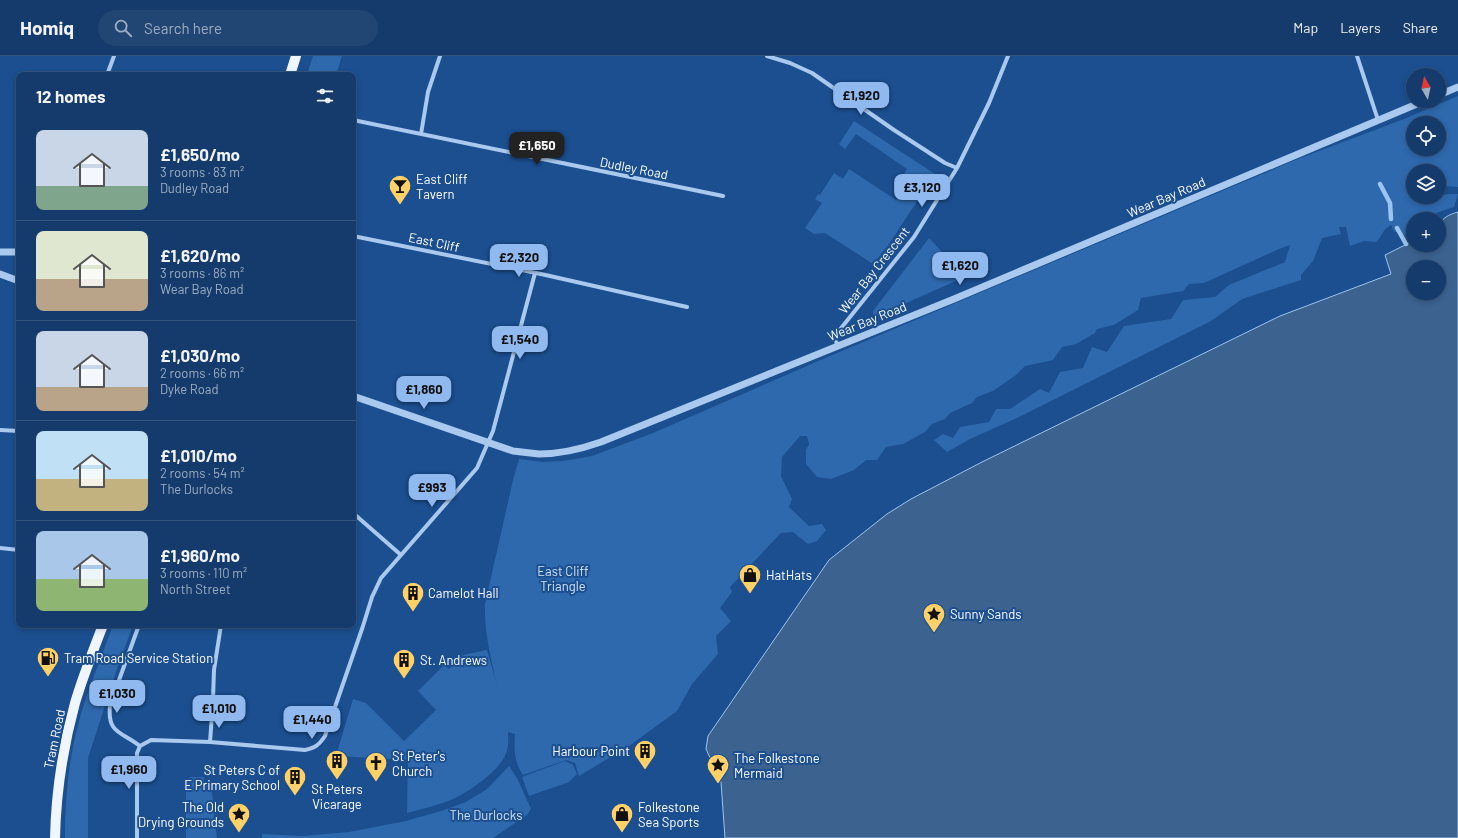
<!DOCTYPE html>
<html lang="en">
<head>
<meta charset="utf-8">
<style>
	body { margin:0; font-family:Barlow,sans-serif; background:#214673; color:#f1f3f6; height:100vh; display:flex; flex-direction:column; font-size:15px; white-space:nowrap }
	* { box-sizing:border-box; margin:0 }
	p { font-size:13px; color:#9dadc1 }
	.icon { flex:none; width:22px; height:22px; fill:none; stroke:currentColor; stroke-width:2; stroke-linecap:round; stroke-linejoin:round }
	.map { position:relative; flex:1; overflow:hidden }
	.drawer { position:absolute; left:16px; top:16px; width:340px; height:556px; display:flex; flex-direction:column; background:#143b6b; border-radius:8px; box-shadow:0 2px 6px #0003,0 0 0 1px #33557e }
	.drawer>* { flex:none }
	.needle { width:26px; rotate:351deg }
	.fabs { position:absolute; left:1406px; top:12px; display:grid; gap:8px }
	.fabs a { display:grid; place-items:center; width:40px; height:40px; border-radius:50%; background:#143b6b; box-shadow:0 2px 6px #0003,0 0 0 1px #33557e; font-size:20px }
	.price { position:absolute; translate:-50% -34px; padding:0 9px; border-radius:8px; background:#90b9f0; color:#111; font-size:13px; line-height:26px; filter:drop-shadow(0 1px 2px #0008) }
	.price::after { content:''; position:absolute; left:50%; top:24px; width:12px; height:9px; margin-left:-6px; background:inherit; clip-path:polygon(0 0,100% 0,50% 100%) }
	.price.selected { background:#222; color:#fff }
	ul { padding:0; list-style:none }
	li { display:flex; align-items:center; gap:12px; height:100px; padding:0 20px }
	li+li { border-top:1px solid #33557e }
	li span { display:grid; place-items:center; flex:none; width:112px; height:80px; border-radius:8px; color:#555 }
	li>.icon { margin-inline-start:auto }
	span .icon { width:48px; height:48px; fill:#fffc; stroke-width:1 }
	li b { font-size:17px }
	h2 { display:flex; justify-content:space-between; align-items:center; height:48px; padding:0 20px; font-size:17px }
	header { display:flex; align-items:center; gap:24px; box-sizing:border-box; height:56px; padding:0 20px; background:#143b6b; border-bottom:1px solid #33557e }
	header strong { font-size:19px }
	nav { display:flex; gap:22px; margin-inline-start:auto; font-size:14px }
	.search { width:280px; height:36px; background:#214673; display:flex; align-items:center; gap:10px; box-sizing:border-box; padding:0 14px; border-radius:22px; color:#9dadc1; font-size:15px }
	.map>svg:first-child { display:block }
	.green { fill:#2e69ad; fill-rule:evenodd }
	.water { fill:#3c6290; stroke:#9cc4f0; fill-rule:evenodd }
	.lines { fill:none; stroke-linecap:round; stroke-linejoin:round }
	.stream { stroke:#9cc4f0; stroke-width:4.5 }
	.minor-tunnel { stroke:#3d69a0; stroke-width:4; stroke-dasharray:4 2; stroke-linecap:butt }
	.minor { stroke:#a9c9ee; stroke-width:4 }
	.tertiary { stroke:#a9c9ee; stroke-width:7 }
	.primary { stroke:#f0f6ff; stroke-width:10 }
	.labels { text-anchor:middle; stroke-width:4; stroke-linejoin:round; paint-order:stroke }
	.street-label { font-size:13px; fill:#fff; stroke:#1b4f8f }
	.poi-label { font-size:13px; fill:#fff; stroke:#1b4f8f; text-anchor:start }
	.park-label { font-size:13px; fill:#cfe3fa; stroke:#1b4f8f }
</style>
</head>
<body>
<header>
<strong>Homiq</strong>
<div class="search"><svg class="icon" aria-label="search" viewBox="0 0 24 24"><circle cx="10" cy="10" r="6"/><path d="M15 15l6 6"/></svg>Search here</div>
<nav><a>Map</a><a>Layers</a><a>Share</a></nav>
</header>
<div class="map">
<svg width="1458" height="782" viewBox="0 0 1458 782">
	<rect width="100%" height="100%" fill="#1b4f8f"/>
	<path class="green" d="M313,0H342L336,19H307Z
		M1458,40V131L1445,130L1439,133V115H1413V141L1433,142L1448,138H1458L1454,151L1436,157L1428,163H1413V178L1405,179L1394,175L1391,169C1383,173 1382,180 1376,186L1364,185L1350,190L1346,171H1339L1341,178L1322,182L1313,205L1301,219V224L1242,243L1211,265L1017,362L970,383L947,396L934,384L943,378L953,382L960,371L989,366L996,353H1010L1040,333L1049,337L1060,316L1083,312L1092,291L1107,296L1124,270L1171,263L1183,244L1215,241L1229,229L1285,206L1290,189L1279,193L1204,227L1189,228L1183,235L1141,242L1138,254L1114,269L1097,273L1095,277L1076,288L1062,291L1053,304L1025,310L1016,319L993,335L977,341L972,347L950,357L945,363L932,368L925,376L903,388L886,391L877,404H866L854,414L831,423L817,421L806,408V394L809,388L807,380H800L782,401L781,420L792,443L789,451L809,470L822,468L826,474L817,485L808,488L793,476L781,477L730,531L732,536L720,552L731,565L716,580L718,598L692,628L677,655L629,690L579,720L575,707L566,704L523,719C514,706 514,693 515,678L508,676C508,681 509,688 507,694C504,711 475,731 461,739C445,748 425,752 407,757L408,704L336,700L353,643L366,647L404,685L436,654L418,635L444,609L449,613L463,599L487,594L497,629C491,602 484,576 485,548L513,424L519,403L543,406L563,405L592,400L653,377L830,300L1298,103L1404,63ZM1413,67H1439V93H1413Z
		M854,65L935,118L889,188L873,208L825,177L814,178L805,172L822,147L815,143L818,138L820,139L834,117L843,123L849,113L896,144L905,131L898,127L907,113L856,78L845,93L839,88Z
		M929,182L946,200L958,224L877,260H875L873,259V255Z
		M113,569H133L118,610L88,702V782H65C65,745 68,709 77,673C85,639 101,603 113,569Z
		M565,705L573,709L577,718L569,726L529,740L522,721Z
		M509,710L517,722L531,753L527,759L493,782H262V778L302,780L349,776L406,765L441,755L466,746L487,733Z
		M190,721H204V728H211L217,782H186V724Z"/>
	<path class="water" d="M1458,156V782H725L721,726L711,706V704L706,693L708,680L829,504L887,458L911,443L982,406L1280,260L1391,218L1385,199L1413,185V189H1439C1439,169 1437,162 1458,156ZM1413,211H1439V237H1413Z"/>
	<g class="lines">
		<path class="stream" d="M1380,128L1390,147L1391,163
			M1397,172L1406,188"/>
		<path class="minor-tunnel" d="M212,659L213,643"/>
		<path class="minor" d="M767,0L790,7L812,17L894,74L945,107L957,112
			M1357,0L1378,64
			M107,19L114,0
			M353,64L723,140
			M421,78L428,36L440,0
			M353,180L541,218L687,251
			M838,290L834,281L914,181L957,112L989,47L1008,0
			M0,374L19,375
			M353,457L401,499
			M0,492L19,494
			M139,569L110,649C107,678 121,675 140,690
			M213,643L214,614L221,569
			M210,686L212,659
			M140,690L151,684L210,686L305,694C315,692 319,689 325,680L363,570L372,541L381,522L477,412L493,375L535,217
			M137,782V697L140,690"/>
		<path class="tertiary" d="M1439,39L1458,31
			M0,196H19
			M0,218L19,225
			M353,340L513,395C522,396 530,397 539,398C560,398 581,393 601,386L954,243L1424,45"/>
		<path class="primary" d="M290,19L296,0
			M55,782C56,736 63,691 75,647C83,620 93,595 103,569"/>
	</g>
	<defs>
		<g id="bar-pin" transform="scale(1.15)"><path d="M0 17L-7.5 6A9.5 9.5 0 1 1 7.5 6Z" fill="#ffd166" stroke="#1b4f8f"/><path d="M-6-5H6L.8 .8V4.5H3.5V6h-7V4.5H-.8V.8Z" fill="#111"/></g>
		<g id="shop-pin" transform="scale(1.15)"><path d="M0 17L-7.5 6A9.5 9.5 0 1 1 7.5 6Z" fill="#ffd166" stroke="#1b4f8f"/><path d="M-5-2.5h2.3a2.7 3.5 0 0 1 5.4 0H5L5.5 6h-11ZM-1.5-2.5h3a1.5 2.3 0 0 0-3 0Z" fill="#111"/></g>
		<g id="building-pin" transform="scale(1.15)"><path d="M0 17L-7.5 6A9.5 9.5 0 1 1 7.5 6Z" fill="#ffd166" stroke="#1b4f8f"/><path d="M-4-6H4V6H1V3H-1V6H-4ZM-2.5-4.3h1.7v1.8h-1.7ZM.8-4.3h1.7v1.8H.8ZM-2.5-1h1.7V.8h-1.7ZM.8-1h1.7V.8H.8Z" fill="#111"/></g>
		<g id="sight-pin" transform="scale(1.15)"><path d="M0 17L-7.5 6A9.5 9.5 0 1 1 7.5 6Z" fill="#ffd166" stroke="#1b4f8f"/><path d="M0-6L1.8-2.2L6-1.7L2.9 1.2L3.7 5.4L0 3.3L-3.7 5.4L-2.9 1.2L-6-1.7L-1.8-2.2Z" fill="#111"/></g>
		<g id="fuel-pin" transform="scale(1.15)"><path d="M0 17L-7.5 6A9.5 9.5 0 1 1 7.5 6Z" fill="#ffd166" stroke="#1b4f8f"/><path d="M-5.5-6h7V0h2V4h1.3V-2.5L3-4.5l.8-.8L6-3V5H2.5V1h-1V6h-7ZM-4.2-4.7v3.2H.2V-4.7Z" fill="#111"/></g>
		<g id="church-pin" transform="scale(1.15)"><path d="M0 17L-7.5 6A9.5 9.5 0 1 1 7.5 6Z" fill="#ffd166" stroke="#1b4f8f"/><path d="M-1.2-6h2.4v3.5h3.3v2.4h-3.3V6h-2.4V-.1h-3.3v-2.4h3.3Z" fill="#111"/></g>
	</defs>
	<g fill-rule="evenodd">
		<use href="#bar-pin" x="400" y="130"/>
		<use href="#shop-pin" x="750" y="519"/>
		<use href="#building-pin" x="413" y="537"/>
		<use href="#sight-pin" x="934" y="558"/>
		<use href="#fuel-pin" x="48" y="602"/>
		<use href="#building-pin" x="404" y="604"/>
		<use href="#building-pin" x="645" y="695"/>
		<use href="#building-pin" x="337" y="705"/>
		<use href="#church-pin" x="376" y="707"/>
		<use href="#sight-pin" x="718" y="709"/>
		<use href="#building-pin" x="295" y="721"/>
		<use href="#sight-pin" x="239" y="758"/>
		<use href="#shop-pin" x="622" y="758"/>
	</g>
	<g class="labels">
		<g class="street-label">
			<text transform="translate(634 112) rotate(11)" y="5">Dudley Road</text>
			<text transform="translate(1166 141) rotate(-23)" y="5">Wear Bay Road</text>
			<text transform="translate(434 186) rotate(12)" y="5">East Cliff</text>
			<text transform="translate(874 214) rotate(-52)" y="5">Wear Bay Crescent</text>
			<text transform="translate(867 265) rotate(-22)" y="5">Wear Bay Road</text>
			<text transform="translate(54 683) rotate(-78)" y="5">Tram Road</text>
		</g>
		<g class="poi-label">
			<text x="416" y="128">East Cliff<tspan x="416" dy="15">Tavern</tspan></text>
			<text x="766" y="524">HatHats</text>
			<text x="428" y="542">Camelot Hall</text>
			<text x="950" y="563">Sunny Sands</text>
			<text x="64" y="607">Tram Road Service Station</text>
			<text x="420" y="609">St. Andrews</text>
			<text x="630" y="700" text-anchor="end">Harbour Point</text>
			<text x="392" y="705">St Peter's<tspan x="392" dy="15">Church</tspan></text>
			<text x="734" y="707">The Folkestone<tspan x="734" dy="15">Mermaid</tspan></text>
			<text x="280" y="719" text-anchor="end">St Peters C of<tspan x="280" dy="15">E Primary School</tspan></text>
			<text x="337" y="738" text-anchor="middle">St Peters<tspan x="337" dy="15">Vicarage</tspan></text>
			<text x="224" y="756" text-anchor="end">The Old<tspan x="224" dy="15">Drying Grounds</tspan></text>
			<text x="638" y="756">Folkestone<tspan x="638" dy="15">Sea Sports</tspan></text>
		</g>
		<g class="park-label">
			<text x="563" y="520">East Cliff<tspan x="563" dy="15">Triangle</tspan></text>
			<text x="486" y="764">The Durlocks</text>
		</g>
	</g>
</svg>
<div class="fabs">
<a><svg class="needle" viewBox="-14 -14 28 28"><path d="M0-13l5 13h-10z" fill="#e53935"/><path d="M0 13l5-13h-10z" fill="#9dadc1"/></svg></a>
<a><svg class="icon" aria-label="locate" viewBox="0 0 24 24"><circle cx="12" cy="12" r="6"/><path d="M12 2v4M12 18v4M2 12h4M18 12h4"/></svg></a>
<a><svg class="icon" aria-label="layers" viewBox="0 0 24 24"><path d="M12 4l9 5-9 5-9-5zM3 14l9 5 9-5"/></svg></a>
<a>+</a>
<a>−</a>
</div>
<b class="price" style="left:861px;top:60px">£1,920</b>
<b class="price selected" style="left:537px;top:110px">£1,650</b>
<b class="price" style="left:922px;top:152px">£3,120</b>
<b class="price" style="left:519px;top:222px">£2,320</b>
<b class="price" style="left:960px;top:230px">£1,620</b>
<b class="price" style="left:520px;top:304px">£1,540</b>
<b class="price" style="left:424px;top:354px">£1,860</b>
<b class="price" style="left:432px;top:452px">£993</b>
<b class="price" style="left:117px;top:658px">£1,030</b>
<b class="price" style="left:219px;top:673px">£1,010</b>
<b class="price" style="left:312px;top:684px">£1,440</b>
<b class="price" style="left:129px;top:734px">£1,960</b>
<section class="drawer">
<h2>12 homes<svg class="icon" aria-label="filters" viewBox="0 0 24 24"><path d="M4 7h16M4 17h16"/><circle cx="9" cy="7" r="2"/><circle cx="15" cy="17" r="2"/></svg></h2>
<ul>
<li><span style="background:linear-gradient(#c9d6e8 70%,#7fa58c 0)"><svg class="icon" aria-label="home" viewBox="0 0 24 24"><path d="M3 11l9-7 9 7M6 9v11h12V9"/></svg></span><div><b>£1,650/mo</b><p>3 rooms · 83 m²</p><p>Dudley Road</p></div></li>
<li><span style="background:linear-gradient(#dfe7d0 60%,#b9a48a 0)"><svg class="icon" aria-label="home" viewBox="0 0 24 24"><path d="M3 11l9-7 9 7M6 9v11h12V9"/></svg></span><div><b>£1,620/mo</b><p>3 rooms · 86 m²</p><p>Wear Bay Road</p></div></li>
<li><span style="background:linear-gradient(#c9d6e8 70%,#b9a48a 0)"><svg class="icon" aria-label="home" viewBox="0 0 24 24"><path d="M3 11l9-7 9 7M6 9v11h12V9"/></svg></span><div><b>£1,030/mo</b><p>2 rooms · 66 m²</p><p>Dyke Road</p></div></li>
<li><span style="background:linear-gradient(#bfe0f5 60%,#c2b280 0)"><svg class="icon" aria-label="home" viewBox="0 0 24 24"><path d="M3 11l9-7 9 7M6 9v11h12V9"/></svg></span><div><b>£1,010/mo</b><p>2 rooms · 54 m²</p><p>The Durlocks</p></div></li>
<li><span style="background:linear-gradient(#a9c7e8 60%,#8fb573 0)"><svg class="icon" aria-label="home" viewBox="0 0 24 24"><path d="M3 11l9-7 9 7M6 9v11h12V9"/></svg></span><div><b>£1,960/mo</b><p>3 rooms · 110 m²</p><p>North Street</p></div></li>
</ul>
</section>
</div>
</body>
</html>
